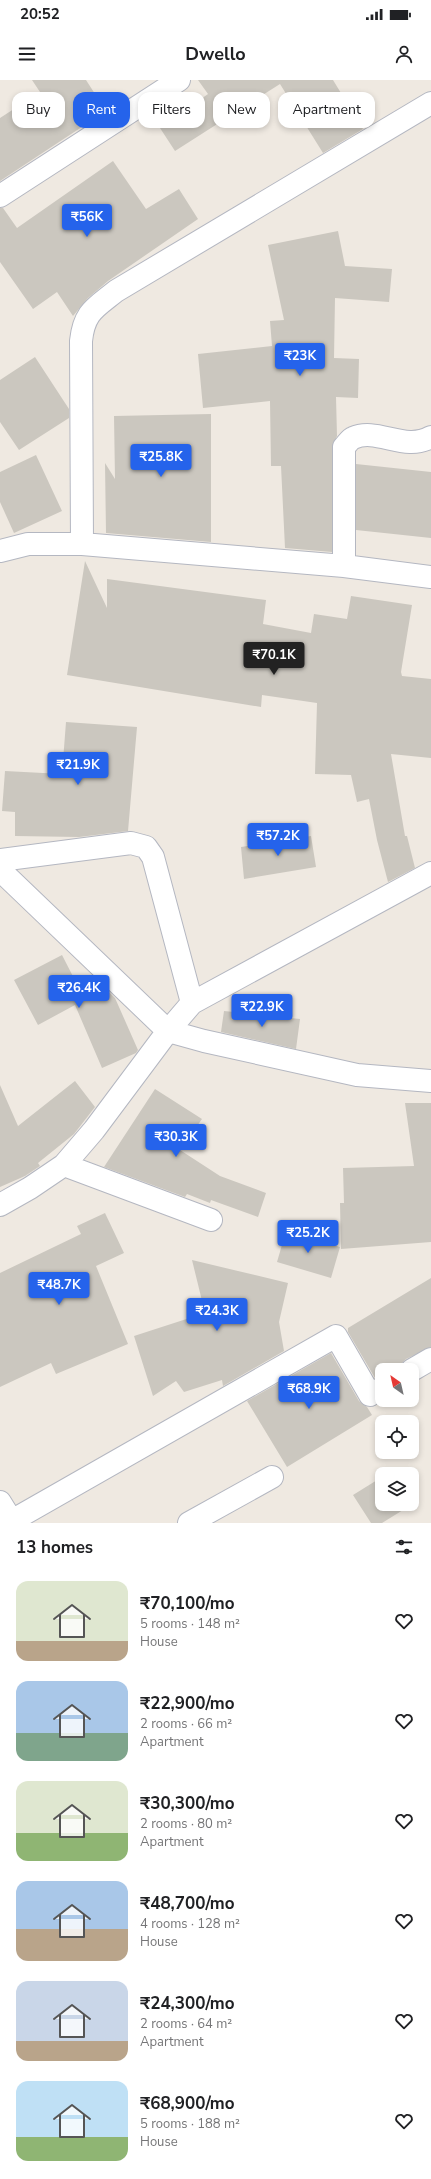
<!DOCTYPE html>
<html lang="en">
<head>
<meta charset="utf-8">
<style>
	body { margin:0; font-family:"Nunito Sans",sans-serif; background:#f2f2f2; color:#202124; height:100vh; display:flex; flex-direction:column; font-size:15px; white-space:nowrap }
	* { box-sizing:border-box; margin:0 }
	p { font-size:13px; color:#757577 }
	.icon { flex:none; width:22px; height:22px; fill:none; stroke:currentColor; stroke-width:2; stroke-linecap:round; stroke-linejoin:round }
	.map { position:relative; height:1443px; overflow:hidden }
	.side { display:flex; flex-direction:column; background:#fff; flex:1 }
	.side>* { flex:none }
	.top-card { position:absolute; left:12px; top:12px; width:407px; height:36px; display:flex; gap:8px }
	.needle { width:26px; rotate:326deg }
	.buttons { position:absolute; left:375px; top:1283px; display:grid; gap:8px }
	.buttons a { display:grid; place-items:center; width:44px; height:44px; border-radius:8px; background:#fff; box-shadow:0 2px 6px #0003; font-size:20px }
	.price { position:absolute; translate:-50% -34px; padding:0 9px; border-radius:4px; background:#2563eb; color:#fff; font-size:13px; line-height:26px; filter:drop-shadow(0 1px 2px #0008) }
	.price::after { content:''; position:absolute; left:50%; top:24px; width:12px; height:9px; margin-left:-6px; background:inherit; clip-path:polygon(0 0,100% 0,50% 100%) }
	.price.current { background:#222; color:#fff }
	ul { padding:0; list-style:none }
	li { display:flex; align-items:center; gap:12px; height:100px; padding:0 16px }
	li span { display:grid; place-items:center; flex:none; width:112px; height:80px; border-radius:12px; color:#555 }
	li>.icon { margin-inline-start:auto }
	span .icon { width:48px; height:48px; fill:#fffc; stroke-width:1 }
	li b { font-size:17px }
	h2 { display:flex; justify-content:space-between; align-items:center; height:48px; padding:0 16px; font-size:17px }
	.tag { padding:0 14px; border-radius:12px; background:#fff; box-shadow:0 2px 6px #0003; font-size:14px; line-height:36px }
	.tag.current { background:#2563eb; color:#fff }
	.status { display:flex; justify-content:space-between; align-items:center; height:28px; padding:0 20px; background:#fff; direction:ltr }
	.status svg { height:11px; fill:currentColor }
	header { display:flex; justify-content:space-between; align-items:center; height:52px; padding:0 16px; background:#fff; font-size:18px; font-weight:700 }
	.map>svg:first-child { display:block }
	.building { fill:#cbc7bf }
	.lines { fill:none; stroke-linecap:round; stroke-linejoin:round }
	.minor-casing { stroke:#b4b7c1; stroke-width:24 }
	.minor { stroke:#fff; stroke-width:22 }
</style>
</head>
<body>
<div class="status"><b>20:52</b><svg viewBox="0 0 49 12"><path d="M0 12V9h3v3zM5 12V6h3v6zM10 12V3h3v9zM15 12V0h3v12zM26 1h20v11H26zM47 4h2v5h-2z"/></svg></div>
<header><svg class="icon" aria-label="menu" viewBox="0 0 24 24"><path d="M4 6h16M4 12h16M4 18h16"/></svg>Dwello<svg class="icon" aria-label="person" viewBox="0 0 24 24"><circle cx="12" cy="8" r="4"/><path d="M4 21q1-7 8-7t8 7"/></svg></header>
<div class="map">
<svg width="431" height="1443" viewBox="0 0 431 1443">
	<rect width="100%" height="100%" fill="#efe9e1"/>
	<path class="building" d="M32,0H86L106,31L0,101V38L40,12Z
		M198,0H333L363,49L323,73L280,4L175,71L160,48L208,14Z
		M113,81L146,129L179,109L198,139L108,201L88,218L73,236L57,212L33,229L0,182V128H3L17,148Z
		M338,151L345,186L392,189L389,222L335,218L334,278L359,279L358,318L336,317L337,356L332,367V472L285,468L281,386H271L270,321L203,328L198,274L272,266L270,241L284,240L268,165Z
		M35,277L69,329V338L19,370L0,342V300Z
		M211,334V462L106,453L105,383L115,399L114,336Z
		M36,375L62,431L14,453L0,422V392Z
		M356,384L431,392V458L356,450Z
		M85,481L107,528V499L266,520L263,544L311,553L314,534L347,539L351,516L412,525L401,592L402,596L431,599V678L391,674L405,756H407L415,788L388,802L377,760L369,719L357,722L351,695L315,694L317,623L262,615L261,627L67,595Z
		M66,642L137,647L128,751L79,757L15,756V732L2,731L5,691L62,694Z
		M311,756L316,787L244,799L241,767Z
		M62,875L82,914L102,905L115,918L138,970L136,973L102,988L75,925L38,945L14,900Z
		M224,931L300,939L296,969L221,952Z
		M75,1001L95,1027L74,1054L38,1083L40,1086L25,1096L0,1107V1005L18,1046Z
		M155,1009L202,1039L180,1070L220,1096L266,1113L258,1137L211,1120L210,1123L187,1114L185,1117L104,1087Z
		M405,1023H431V1162L341,1169L340,1123H344L343,1088L414,1086Z
		M105,1133L124,1173L96,1186L128,1264L56,1294L51,1283L0,1307V1193L81,1154L77,1146Z
		M286,1151L340,1167L331,1198L277,1182Z
		M192,1180L288,1203L279,1242L284,1271L223,1306L222,1300L184,1312L176,1301L153,1316L134,1256L205,1233Z
		M431,1198V1267L406,1279L401,1284L400,1290H382V1296L375,1298L348,1252V1248Z
		M331,1273L359,1321L367,1327L372,1335L287,1387L247,1321Z
		M382,1397V1424H412V1416L416,1422L382,1443H371L353,1415Z"/>
	<g class="lines">
		<g class="minor-casing">
			<path id="minor" d="M0,116L179,0
				M82,464L81,261C84,232 95,228 116,211L431,23
				M0,471L28,464H82L344,486L431,497
				M344,486V367C347,364 350,359 353,358C377,347 405,372 431,357
				M0,780L131,763L146,767L153,777L192,923L168,951L94,1050L64,1085L30,1108L0,1125
				M0,790L168,951L204,961L357,995L431,1001
				M192,923L431,793
				M64,1085L211,1140
				M412,1290L431,1279
				M0,1422L13,1443
				M8,1443L336,1256L370,1315L382,1308
				M189,1443L272,1397"/>
		</g>
		<use href="#minor" class="minor"/>
	</g>
</svg>
<div class="buttons">
<a><svg class="needle" viewBox="-14 -14 28 28"><path d="M0-13l5 13h-10z" fill="#e53935"/><path d="M0 13l5-13h-10z" fill="#757577"/></svg></a>
<a><svg class="icon" aria-label="locate" viewBox="0 0 24 24"><circle cx="12" cy="12" r="6"/><path d="M12 2v4M12 18v4M2 12h4M18 12h4"/></svg></a>
<a><svg class="icon" aria-label="layers" viewBox="0 0 24 24"><path d="M12 4l9 5-9 5-9-5zM3 14l9 5 9-5"/></svg></a>
</div>
<b class="price" style="left:87px;top:158px">₹56K</b>
<b class="price" style="left:300px;top:297px">₹23K</b>
<b class="price" style="left:161px;top:398px">₹25.8K</b>
<b class="price current" style="left:274px;top:596px">₹70.1K</b>
<b class="price" style="left:78px;top:706px">₹21.9K</b>
<b class="price" style="left:278px;top:777px">₹57.2K</b>
<b class="price" style="left:79px;top:929px">₹26.4K</b>
<b class="price" style="left:262px;top:948px">₹22.9K</b>
<b class="price" style="left:176px;top:1078px">₹30.3K</b>
<b class="price" style="left:308px;top:1174px">₹25.2K</b>
<b class="price" style="left:59px;top:1226px">₹48.7K</b>
<b class="price" style="left:217px;top:1252px">₹24.3K</b>
<b class="price" style="left:309px;top:1330px">₹68.9K</b>
<div class="top-card">
<a class="tag">Buy</a>
<a class="tag current">Rent</a>
<a class="tag">Filters</a>
<a class="tag">New</a>
<a class="tag">Apartment</a>
</div>
</div>
<section class="side">
<h2>13 homes<svg class="icon" aria-label="filters" viewBox="0 0 24 24"><path d="M4 7h16M4 17h16"/><circle cx="9" cy="7" r="2"/><circle cx="15" cy="17" r="2"/></svg></h2>
<ul>
<li><span style="background:linear-gradient(#dfe7d0 75%,#b9a48a 0)"><svg class="icon" aria-label="home" viewBox="0 0 24 24"><path d="M3 11l9-7 9 7M6 9v11h12V9"/></svg></span><div><b>₹70,100/mo</b><p>5 rooms · 148 m²</p><p>House</p></div><svg class="icon" aria-label="heart" viewBox="0 0 24 24"><path d="M12 20l-8-8c-3-5 5-10 8-4 3-6 11-1 8 4z"/></svg></li>
<li><span style="background:linear-gradient(#a9c7e8 65%,#7fa58c 0)"><svg class="icon" aria-label="home" viewBox="0 0 24 24"><path d="M3 11l9-7 9 7M6 9v11h12V9"/></svg></span><div><b>₹22,900/mo</b><p>2 rooms · 66 m²</p><p>Apartment</p></div><svg class="icon" aria-label="heart" viewBox="0 0 24 24"><path d="M12 20l-8-8c-3-5 5-10 8-4 3-6 11-1 8 4z"/></svg></li>
<li><span style="background:linear-gradient(#dfe7d0 65%,#8fb573 0)"><svg class="icon" aria-label="home" viewBox="0 0 24 24"><path d="M3 11l9-7 9 7M6 9v11h12V9"/></svg></span><div><b>₹30,300/mo</b><p>2 rooms · 80 m²</p><p>Apartment</p></div><svg class="icon" aria-label="heart" viewBox="0 0 24 24"><path d="M12 20l-8-8c-3-5 5-10 8-4 3-6 11-1 8 4z"/></svg></li>
<li><span style="background:linear-gradient(#a9c7e8 60%,#b9a48a 0)"><svg class="icon" aria-label="home" viewBox="0 0 24 24"><path d="M3 11l9-7 9 7M6 9v11h12V9"/></svg></span><div><b>₹48,700/mo</b><p>4 rooms · 128 m²</p><p>House</p></div><svg class="icon" aria-label="heart" viewBox="0 0 24 24"><path d="M12 20l-8-8c-3-5 5-10 8-4 3-6 11-1 8 4z"/></svg></li>
<li><span style="background:linear-gradient(#c9d6e8 75%,#b9a48a 0)"><svg class="icon" aria-label="home" viewBox="0 0 24 24"><path d="M3 11l9-7 9 7M6 9v11h12V9"/></svg></span><div><b>₹24,300/mo</b><p>2 rooms · 64 m²</p><p>Apartment</p></div><svg class="icon" aria-label="heart" viewBox="0 0 24 24"><path d="M12 20l-8-8c-3-5 5-10 8-4 3-6 11-1 8 4z"/></svg></li>
<li><span style="background:linear-gradient(#bfe0f5 70%,#8fb573 0)"><svg class="icon" aria-label="home" viewBox="0 0 24 24"><path d="M3 11l9-7 9 7M6 9v11h12V9"/></svg></span><div><b>₹68,900/mo</b><p>5 rooms · 188 m²</p><p>House</p></div><svg class="icon" aria-label="heart" viewBox="0 0 24 24"><path d="M12 20l-8-8c-3-5 5-10 8-4 3-6 11-1 8 4z"/></svg></li>
</ul>
</section>
</body>
</html>
